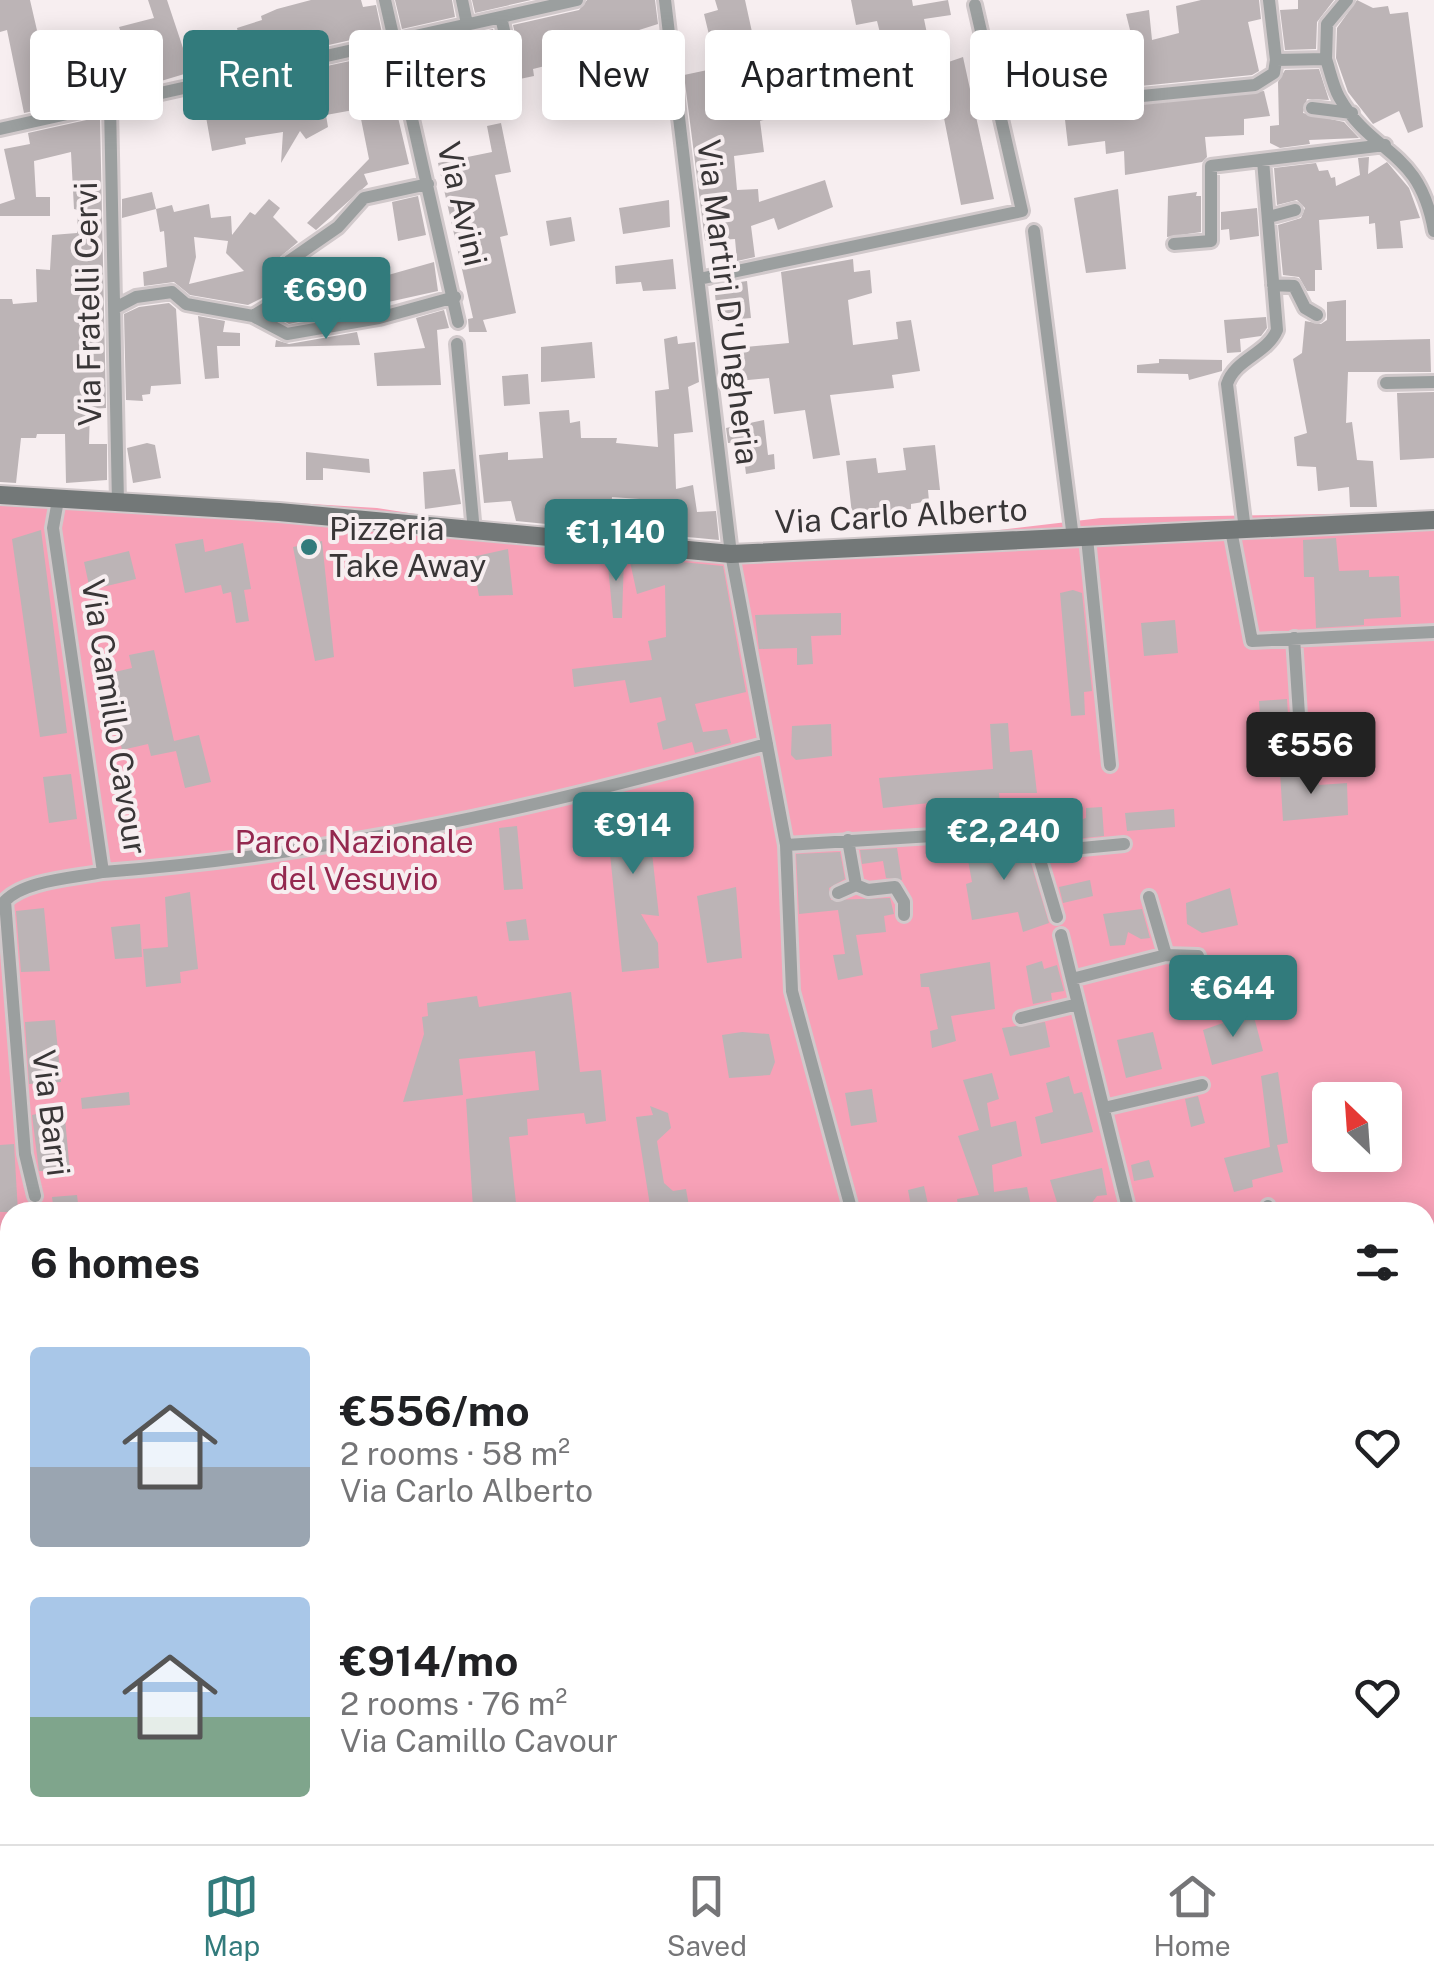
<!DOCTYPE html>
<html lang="en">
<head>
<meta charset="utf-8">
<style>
	body { margin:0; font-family:"Public Sans",sans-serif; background:#f2f2f2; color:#202124; height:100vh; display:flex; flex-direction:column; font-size:38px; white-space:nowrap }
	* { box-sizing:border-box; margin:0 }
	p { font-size:32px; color:#757577 }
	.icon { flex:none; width:55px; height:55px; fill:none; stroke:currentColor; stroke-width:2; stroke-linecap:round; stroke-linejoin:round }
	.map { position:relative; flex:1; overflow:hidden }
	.drawer { position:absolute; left:0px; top:1202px; width:1435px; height:642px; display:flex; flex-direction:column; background:#fff; border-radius:30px 30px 0 0; box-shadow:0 5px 25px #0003 }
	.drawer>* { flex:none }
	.guide { position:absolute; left:30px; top:30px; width:1375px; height:90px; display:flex; gap:20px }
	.needle { width:65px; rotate:335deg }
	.buttons { position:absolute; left:1312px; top:1082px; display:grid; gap:20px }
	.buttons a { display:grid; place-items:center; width:90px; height:90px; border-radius:10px; background:#fff; box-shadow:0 5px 25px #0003; font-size:50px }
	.price { position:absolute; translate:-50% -85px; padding:0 22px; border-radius:10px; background:#327b7c; color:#fff; font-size:32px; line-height:65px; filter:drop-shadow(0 2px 5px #0008) }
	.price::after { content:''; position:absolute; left:50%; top:60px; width:30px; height:22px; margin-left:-15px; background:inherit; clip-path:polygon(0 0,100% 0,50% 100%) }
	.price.on { background:#222; color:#fff }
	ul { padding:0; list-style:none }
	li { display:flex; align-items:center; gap:30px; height:250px; padding:0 30px }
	li span { display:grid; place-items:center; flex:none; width:280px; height:200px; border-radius:10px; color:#555 }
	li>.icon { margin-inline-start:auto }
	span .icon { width:120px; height:120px; fill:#fffc; stroke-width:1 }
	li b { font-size:42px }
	h2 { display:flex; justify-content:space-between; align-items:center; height:120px; padding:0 30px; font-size:42px }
	.tag { padding:0 35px; border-radius:10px; background:#fff; box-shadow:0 5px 25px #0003; font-size:35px; line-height:90px }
	.tag.on { background:#327b7c; color:#fff }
	.tab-bar { display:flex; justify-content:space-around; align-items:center; height:140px; border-top:2px solid #e0e0e0; background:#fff; font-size:28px; color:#757577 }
	.tab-bar a { display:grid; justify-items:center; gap:5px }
	.tab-bar .on { color:#327b7c }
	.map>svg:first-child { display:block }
	.green { fill:#f7a1b7; fill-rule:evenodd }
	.building { fill:#bcb4b6; fill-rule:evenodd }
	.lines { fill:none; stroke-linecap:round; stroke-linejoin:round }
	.street-casing { stroke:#d1c9cb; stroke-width:18 }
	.secondary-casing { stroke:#d1c9cb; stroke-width:22 }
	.street { stroke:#9b9f9f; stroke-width:12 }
	.secondary { stroke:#737878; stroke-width:18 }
	.poi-dot { fill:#327b7c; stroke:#f7eef0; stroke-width:4 }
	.labels { text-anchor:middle; stroke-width:8; stroke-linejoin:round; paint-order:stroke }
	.street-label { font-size:32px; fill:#393637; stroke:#f7eef0 }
	.poi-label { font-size:32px; fill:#393637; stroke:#f7eef0; text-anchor:start }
	.park-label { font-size:32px; fill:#94284f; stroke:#f7eef0 }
</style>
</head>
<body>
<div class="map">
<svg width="1434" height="1844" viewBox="0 0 1434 1844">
	<rect width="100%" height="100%" fill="#f7eef0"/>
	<path class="green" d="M0,485L377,508L543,534L720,548L966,534L1101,518L1434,512V1844H0ZM1330,1100H1385V1155H1330ZM10,1212H1425V1835H10Z"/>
	<path class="building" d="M0,0H30L42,52L34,54L40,81L57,79L62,105L24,113L7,30L0,32Z
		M148,0H167L191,72L141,87L119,27L154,18Z
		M311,0H361L363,7L376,5L382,33L226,68L223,50L241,47L237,28L262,20L261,16L277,9Z
		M395,0H452L455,17L402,29Z
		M472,0H531L475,13Z
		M587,0H655L658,24L636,31L642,73L661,70L665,87L622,97L615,60L582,69L586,85L570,88L565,61L533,69L534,76L515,80L520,56L513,25L579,10Z
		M715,0H745L752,32L763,37L767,55L742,64L745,104H769L770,118L760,121L764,152L734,156L737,190L758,189L759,202L825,180L833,207L778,230L774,218L751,226L755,257L737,261L735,239L705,241L684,75L717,68L704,14L718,10Z
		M851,0H912L913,6L948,0L951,15L924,19L932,58L918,62L916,55L910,56L907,42L883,45L877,21L856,25Z
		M1201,0H1259L1261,19L1248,22L1259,71L1252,75L1069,93L1061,99L1054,45L1132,38L1126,14L1149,10L1152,40L1179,33L1176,6Z
		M1298,0H1334L1317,22L1316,49L1285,50L1280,10L1298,9Z
		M1357,0L1373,8L1388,6L1390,14L1408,12L1423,127L1408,133L1399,111L1373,124L1348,92L1336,58L1337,28Z
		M493,29L500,57L492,96L480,99L478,89L465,93L463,82L421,94L411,47Z
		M383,54L409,164L364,174L368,184L316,230L307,223L369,159L359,109L326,115L328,127L306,139L300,131L281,163L283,132L245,138L246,144L212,151L202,94L264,80L271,100L301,94L294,73Z
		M963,57L994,199L961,205L934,67Z
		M1319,69L1329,100L1307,99L1303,113L1344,122L1359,138L1309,140L1310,144L1280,148L1270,143V126L1279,125L1278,82L1285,70Z
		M1264,91L1270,116L1244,119V135L1205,137L1207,157L1202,162L1125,175L1124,151L1106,154L1105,141L1068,146L1064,111Z
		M100,117L106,408L90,409L89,444H107V480L66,483L65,434H37L36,438H21L16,483L0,482V299H12L13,304L37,302L36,269L50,270L52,235L77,233L78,210L74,209L71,152L34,161L36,197H50V216H0V204L15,199L4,149L30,144L28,133Z
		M501,123L511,172L495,175L508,235L500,237L516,313L483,320L487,332H469L468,319L473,318L438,163L492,152L487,126Z
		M1369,157L1368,174L1387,162L1409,188L1420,218L1400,221L1403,248L1377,249L1375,223L1369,224V216L1319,220L1322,270H1315V291H1307L1299,277L1283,275L1278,225L1301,218L1305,208L1297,200L1277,205L1274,168L1316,163L1319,171L1328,170L1331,178L1335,177L1336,186L1360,175L1358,158Z
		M1118,189L1126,269L1086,273L1074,198Z
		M152,192L156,209L122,218V199Z
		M1197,192L1196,196H1201V232L1167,237L1168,196Z
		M418,196L426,235L398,241L392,202Z
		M269,199L280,208L273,217L298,242L280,257L270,294L248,305L190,295L174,282L144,286L143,272L167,267L164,231L160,232L156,209L172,205L174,212L209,204L211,218L231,216L232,235L250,212L255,215ZM194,237L228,241L226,253L244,271L189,284L196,257Z
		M669,200L670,227L623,234L619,208Z
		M1257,208L1259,236L1230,240L1229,229L1221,230V212Z
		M571,217L575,241L550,246L546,221Z
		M673,259L676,289L643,291L641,282L616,284L615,266Z
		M853,259L854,272L870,270L872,293L848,300L853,345L898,339L896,322L911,320L920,371L892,375L894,388L830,395L840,455L813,459L805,410L774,414L769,378L727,382L724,349L789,343L781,272Z
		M434,262L438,291L289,324L273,315L288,304L297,281L307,298Z
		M747,281L751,318L718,321L714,286Z
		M1346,300V341L1430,339L1431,372H1348L1346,423L1352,422L1357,460L1373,461L1377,507H1350L1349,487L1318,491L1316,467L1297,466L1294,437L1307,433L1293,359L1302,353L1305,321L1321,324L1327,320V302Z
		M169,303L176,309L181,384L151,386L150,394L142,395L143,401L126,400L124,314L139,307Z
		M444,310L449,328L437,330L441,385L377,386L374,353L425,348L416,318Z
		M198,316L225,321L223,332L240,333V346H217L219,378L205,379Z
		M1266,317L1267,328L1261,336L1240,339L1241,352L1227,353L1224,320Z
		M357,332L360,345L275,347L276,340L289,344Z
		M677,336L678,344L695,342L699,382L688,387L693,432L674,434L676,489L693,485L697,512L716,511L719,540L656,534L653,500L612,497L611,510L582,513L577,527L516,521L511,501L484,503L479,455L508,452V460L543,458L539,412L569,410L570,423L580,421L581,438H617L616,443L658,447L655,391L669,389L664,339Z
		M592,342L595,378L541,382V347Z
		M1159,359L1222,360V371L1189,380L1188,374L1137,373V365L1159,363Z
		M528,374L530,404L504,406L502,376Z
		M1434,392V458L1400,460L1397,393Z
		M764,420L768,455L774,454L775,469L746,474L742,442L728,443L726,428Z
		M147,443L155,445L161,478L133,483L127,448Z
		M935,445L940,490H928L929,501L911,504V509L852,514L846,461L876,458L878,473L906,470L903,448Z
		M306,452L369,459L370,473L323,468V480H306Z
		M455,469L461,504L425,509L423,472Z
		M41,530L67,733L40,737L12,539Z
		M1336,538L1339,571L1369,570V577L1399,576L1401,617L1364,619V625L1316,628L1314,577H1304L1303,540Z
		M203,539L205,552L243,543L251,589L244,590L249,621L236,623L231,592L223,594L221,585L185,593L175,544Z
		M322,541L334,657L315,661L293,547Z
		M508,549L513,595L479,596L472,557Z
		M129,551L136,579L90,590L84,562Z
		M607,555L624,557L622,618H613Z
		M629,557L723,566L746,692L695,704L703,732L727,729L731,743L695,753L692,742L663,750L657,723L666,720L661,697L630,703L625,680L574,687L572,669L652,660L648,641L666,637L665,585L637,594Z
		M1073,590L1082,593L1092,691L1084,692L1085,715L1071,716L1060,593Z
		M841,613V635L811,636L813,664L797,665V648L759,649L755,615Z
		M1175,620L1178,653L1144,656L1141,623Z
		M154,650L174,741L199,735L211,782L185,788L176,751L151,756L148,744L122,750L106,674L132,668L129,655Z
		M1287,699L1289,730L1261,732L1259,701Z
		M1008,723L1010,752L1032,750L1037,793H999L1001,822H931L929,803L883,808L879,778L993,769L990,724Z
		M831,724L832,756L796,760L791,755L792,726Z
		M1318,771L1319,785L1347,783L1348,815L1283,821L1280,772Z
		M71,774L77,819L49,823L43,777Z
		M654,792L658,825L649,826L659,916L641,914L658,943L659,968L622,972L609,844L599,845L596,816L619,814L617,795Z
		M1102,807L1104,836L1045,842L1039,823L1074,822L1086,818V808Z
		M1174,809L1175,827L1127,831L1125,813Z
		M517,826L523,889L504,890L499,828Z
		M1024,840L1049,923L1023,932L1018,912L972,920L966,884L972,882L965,844Z
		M897,848L902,880L886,878L883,861L862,864L860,850Z
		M840,852L845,879L829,888L831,900L890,898L894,914L884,916L886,932L856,935L863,975L838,980L833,955L845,954L838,910L799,914L796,854Z
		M1090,880L1093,896L1063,903L1059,887Z
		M736,887L742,958L707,963L697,896Z
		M1230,888L1238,925L1202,933L1187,924L1186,903Z
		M190,892L198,969L180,972L181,983L146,987L143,949L168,947L165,897Z
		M44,908L50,971L21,972L16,911Z
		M1142,909L1150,938L1141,939L1128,932L1125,945L1110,946L1103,914Z
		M526,919L529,940L509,941L506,922Z
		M140,924L142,957L115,959L111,927Z
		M1042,961L1044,969L1057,965L1064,991L1051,993L1052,1000L1033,1004L1026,966Z
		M990,962L995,1009L951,1016L956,1041L932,1048L930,1031L938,1029L929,987H921L920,974Z
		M571,992L580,1072L601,1070L606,1121L586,1124L584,1113L527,1119L528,1135L509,1137L516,1203L473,1208L466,1099L539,1090L535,1051L459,1059L463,1095L403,1102L424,1034L422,1017L428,1016L427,1003L477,996L479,1007Z
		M1240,1017H1254L1263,1051L1212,1065L1203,1030Z
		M55,1020L61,1082L29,1084L25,1022Z
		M1045,1022L1050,1047L1010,1056L1002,1028Z
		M742,1032L769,1034L775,1062L770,1075L729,1078L722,1035Z
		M1153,1032L1162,1069L1126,1078L1117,1040Z
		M1278,1072L1288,1143L1277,1145L1283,1172L1252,1180L1253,1187L1234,1192L1224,1158L1270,1147L1261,1076Z
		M992,1073L999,1099L987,1103L991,1127L1016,1121L1022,1156L992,1165L994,1192L1027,1187L1031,1206L1008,1212H959L957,1199L979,1195L958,1136L979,1130L963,1080Z
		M1069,1076L1074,1094L1082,1092L1093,1132L1041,1144L1035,1117L1053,1112L1046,1083Z
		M872,1089L877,1122L851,1126L845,1093Z
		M129,1092L130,1105L82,1109L81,1098Z
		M1198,1096L1205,1123L1191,1127L1185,1099Z
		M650,1106L668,1113L671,1128L657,1141L664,1183L673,1191L686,1189L690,1212H651L636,1117L653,1115Z
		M64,1108L70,1172L39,1171L32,1115Z
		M14,1144L18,1212H0V1145Z
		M1149,1160L1154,1177L1134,1181L1131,1165Z
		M1102,1168L1107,1195L1097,1196L1085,1212H1060L1050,1180Z
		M924,1186L929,1209L912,1212L908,1190Z
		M77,1195L79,1212H54L52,1197Z"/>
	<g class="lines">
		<g class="street-casing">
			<path id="street" d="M385,0L458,322
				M462,0L467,24
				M665,0L731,554L786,845L792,991L852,1212
				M1269,0L1276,60L1326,59C1330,71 1333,86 1339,97C1373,157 1419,147 1434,231
				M1326,59L1327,24L1347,0
				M1070,103L1255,85L1274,73L1276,60
				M110,105L118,503
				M500,106L510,57L501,17
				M1312,108L1352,113
				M0,129L577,0
				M1269,217L1295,210
				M1034,231L1073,538
				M1174,244L1211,241V166L1385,145
				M699,279L1022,211L975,5
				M1273,285L1294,286L1305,308L1317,315
				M115,308L136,297L172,292L186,304L253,316L287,334L379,318L455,297
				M253,316L279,300L289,261L338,227L364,198L428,184
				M457,344L474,532
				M1386,383L1434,382
				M58,500L53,528L103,872C332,855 547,806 767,744
				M1231,530L1252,641L1434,632
				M1245,530L1227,384C1235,359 1267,354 1277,330L1263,160
				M1087,538L1110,765
				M1294,638L1302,761
				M848,840L856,885L868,890L895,887L904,902V915
				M786,845L1031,830L1057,917
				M1040,852L1124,844
				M838,893L856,885
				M1149,897L1166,955
				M1061,935L1129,1212
				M1072,979L1166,955L1198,956L1214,999
				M1021,1018L1078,1004
				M1104,1108L1202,1085
				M35,1196L25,1154L5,901C25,880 75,878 103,872
				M1268,1206L1270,1212
				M834,1212L850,1208
				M0,1779L10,1777"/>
		</g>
		<g class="secondary-casing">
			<path id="secondary" d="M0,495L279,512L731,554L1434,520"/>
		</g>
		<use href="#street" class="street"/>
		<use href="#secondary" class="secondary"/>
	</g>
	<circle class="poi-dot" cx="309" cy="547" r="10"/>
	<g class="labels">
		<g class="street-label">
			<text transform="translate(462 204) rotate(77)" y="11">Via Avini</text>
			<text transform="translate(728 302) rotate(83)" y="11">Via Martiri D'Ungheria</text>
			<text transform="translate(88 304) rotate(-91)" y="11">Via Fratelli Cervi</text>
			<text transform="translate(901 516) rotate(-3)" y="11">Via Carlo Alberto</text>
			<text transform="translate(114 717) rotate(81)" y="11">Via Camillo Cavour</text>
			<text transform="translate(51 1113) rotate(83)" y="11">Via Barri</text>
		</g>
		<g class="poi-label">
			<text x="329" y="540">Pizzeria<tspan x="329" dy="37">Take Away</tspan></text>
		</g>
		<g class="park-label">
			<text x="354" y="853">Parco Nazionale<tspan x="354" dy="37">del Vesuvio</tspan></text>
		</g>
	</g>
</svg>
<div class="buttons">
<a><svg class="needle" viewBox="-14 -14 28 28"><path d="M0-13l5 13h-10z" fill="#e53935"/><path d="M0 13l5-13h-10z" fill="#757577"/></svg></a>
</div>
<b class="price" style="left:326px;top:342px">€690</b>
<b class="price" style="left:616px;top:584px">€1,140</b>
<b class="price on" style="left:1311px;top:797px">€556</b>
<b class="price" style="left:633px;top:877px">€914</b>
<b class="price" style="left:1004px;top:883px">€2,240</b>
<b class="price" style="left:1233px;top:1040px">€644</b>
<div class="guide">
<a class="tag">Buy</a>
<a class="tag on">Rent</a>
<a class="tag">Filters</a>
<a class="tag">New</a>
<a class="tag">Apartment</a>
<a class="tag">House</a>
</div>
<section class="drawer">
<h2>6 homes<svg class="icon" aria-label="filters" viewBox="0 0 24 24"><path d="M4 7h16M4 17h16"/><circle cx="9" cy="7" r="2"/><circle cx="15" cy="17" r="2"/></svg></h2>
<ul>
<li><span style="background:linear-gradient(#a9c7e8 60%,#9aa5b1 0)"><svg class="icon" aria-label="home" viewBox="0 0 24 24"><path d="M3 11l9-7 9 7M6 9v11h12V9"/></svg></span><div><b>€556/mo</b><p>2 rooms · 58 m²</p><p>Via Carlo Alberto</p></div><svg class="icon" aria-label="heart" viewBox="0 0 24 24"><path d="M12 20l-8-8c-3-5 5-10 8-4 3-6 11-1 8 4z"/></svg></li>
<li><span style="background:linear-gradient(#a9c7e8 60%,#7fa58c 0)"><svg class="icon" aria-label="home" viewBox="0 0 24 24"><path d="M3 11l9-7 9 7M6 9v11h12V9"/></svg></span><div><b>€914/mo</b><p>2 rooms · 76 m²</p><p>Via Camillo Cavour</p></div><svg class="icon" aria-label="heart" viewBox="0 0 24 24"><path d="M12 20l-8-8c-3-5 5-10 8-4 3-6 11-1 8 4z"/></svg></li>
</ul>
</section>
</div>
<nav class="tab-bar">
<a class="on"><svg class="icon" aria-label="map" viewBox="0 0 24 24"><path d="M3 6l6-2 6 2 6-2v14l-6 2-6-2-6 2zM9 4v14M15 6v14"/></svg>Map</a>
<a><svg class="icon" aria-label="saved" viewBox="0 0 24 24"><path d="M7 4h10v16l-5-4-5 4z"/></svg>Saved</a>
<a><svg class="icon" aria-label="home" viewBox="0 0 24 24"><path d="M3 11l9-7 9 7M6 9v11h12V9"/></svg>Home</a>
</nav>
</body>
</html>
